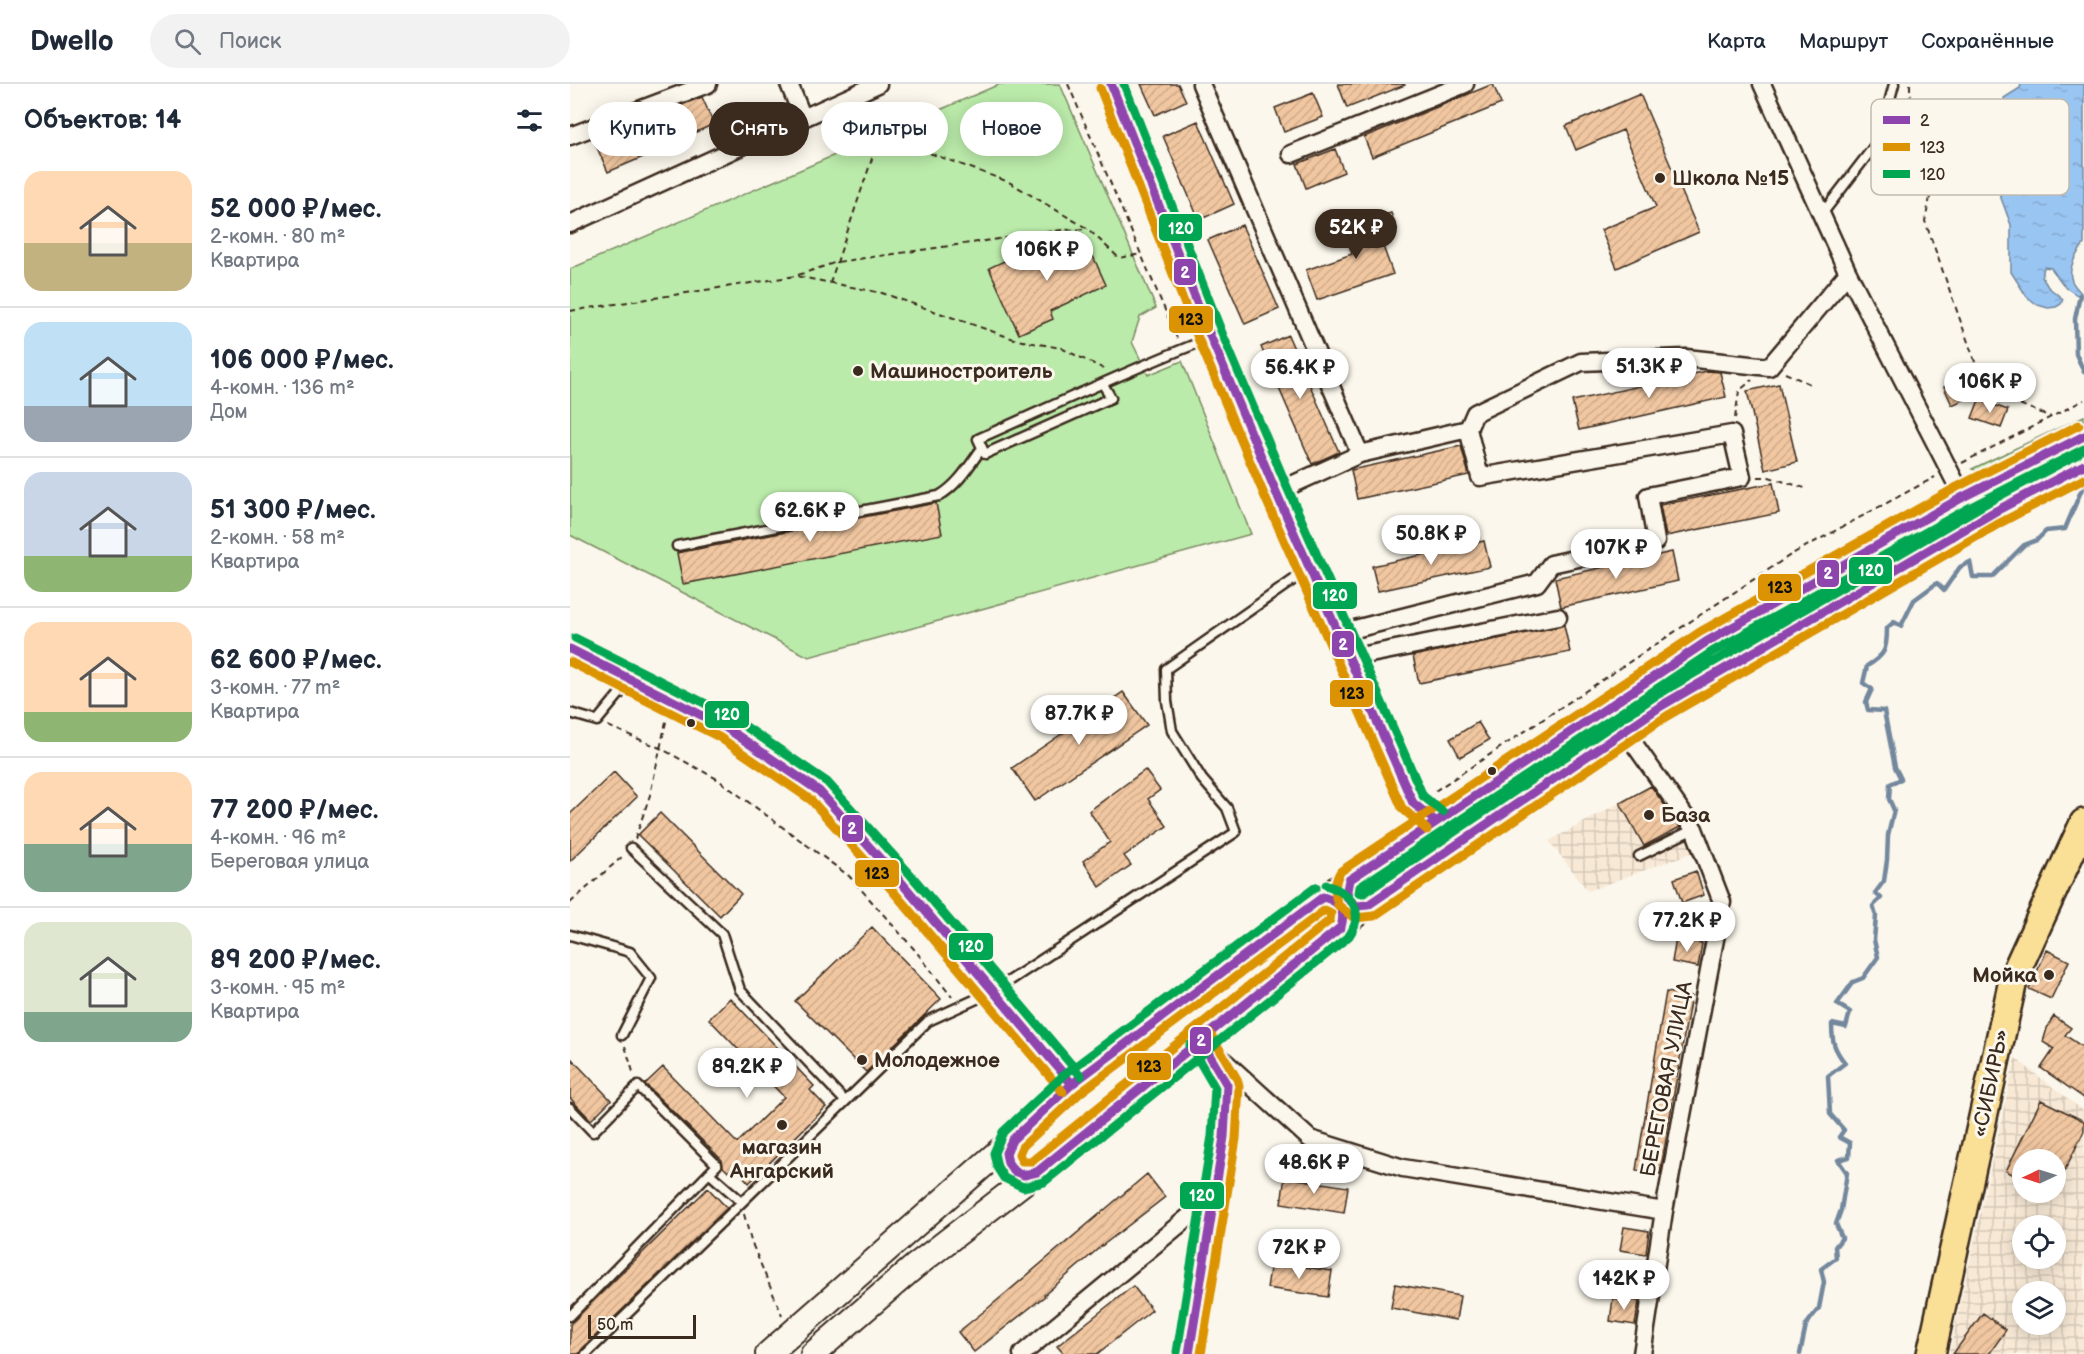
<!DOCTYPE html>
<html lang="ru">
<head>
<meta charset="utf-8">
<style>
	body { margin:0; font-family:"Balsamiq Sans",sans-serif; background:#f2f2f3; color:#1f2937; height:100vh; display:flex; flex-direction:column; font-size:22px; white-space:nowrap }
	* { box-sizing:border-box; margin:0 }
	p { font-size:20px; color:#747a83 }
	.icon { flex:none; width:33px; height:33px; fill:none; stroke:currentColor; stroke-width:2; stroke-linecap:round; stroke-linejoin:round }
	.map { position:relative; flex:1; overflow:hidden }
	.sheet { display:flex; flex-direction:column; background:#fff; width:570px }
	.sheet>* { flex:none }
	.banner { position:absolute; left:18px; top:18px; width:570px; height:54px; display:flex; gap:12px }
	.needle { width:39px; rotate:266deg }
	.buttons { position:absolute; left:1442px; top:1065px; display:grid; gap:12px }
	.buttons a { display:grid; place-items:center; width:54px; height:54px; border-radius:50%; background:#fff; box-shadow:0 3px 15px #0003; font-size:30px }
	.scale { position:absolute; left:18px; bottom:15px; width:108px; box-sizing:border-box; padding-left:6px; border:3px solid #3b2a1e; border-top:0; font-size:16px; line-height:21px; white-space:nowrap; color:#3b2a1e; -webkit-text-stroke:4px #fbf7ec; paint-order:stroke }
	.price { position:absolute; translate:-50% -51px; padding:0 14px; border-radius:21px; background:#fff; color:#222; font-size:20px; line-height:39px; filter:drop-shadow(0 2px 3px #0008) }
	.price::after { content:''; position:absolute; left:50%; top:36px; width:18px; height:14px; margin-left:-9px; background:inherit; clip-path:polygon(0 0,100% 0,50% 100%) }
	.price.selected { background:#3b2a1e; color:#fff }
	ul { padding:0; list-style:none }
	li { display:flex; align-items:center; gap:18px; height:150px; padding:0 24px }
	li+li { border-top:2px solid #e0e1e3 }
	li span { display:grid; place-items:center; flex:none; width:168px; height:120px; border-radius:18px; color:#555 }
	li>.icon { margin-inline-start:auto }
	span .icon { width:72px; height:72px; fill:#fffc; stroke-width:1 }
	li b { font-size:26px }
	h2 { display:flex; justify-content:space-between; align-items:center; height:72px; padding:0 24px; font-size:26px }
	.pill { padding:0 21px; border-radius:27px; background:#fff; box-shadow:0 3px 15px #0003; font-size:21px; line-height:54px }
	.pill.selected { background:#3b2a1e; color:#fff }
	header { display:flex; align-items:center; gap:36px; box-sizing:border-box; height:84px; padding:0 30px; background:#fff; border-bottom:2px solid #e0e1e3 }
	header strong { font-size:28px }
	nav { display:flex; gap:33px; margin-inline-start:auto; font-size:21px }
	.search { width:420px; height:54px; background:#f2f2f3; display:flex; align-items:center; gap:15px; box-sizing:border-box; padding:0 21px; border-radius:33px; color:#747a83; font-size:22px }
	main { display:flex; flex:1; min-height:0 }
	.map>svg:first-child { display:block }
	.industrial { fill:url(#industrial-grid); fill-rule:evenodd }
	.grass { fill:#bbebaa; stroke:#7b8a64; stroke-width:1.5 }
	.water { fill:url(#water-ripples); stroke:#73879d; stroke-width:1.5 }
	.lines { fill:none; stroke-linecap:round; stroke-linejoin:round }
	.stream { stroke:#73879d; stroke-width:4.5 }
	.building { fill:url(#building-hatch); stroke:#3b2a1e; stroke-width:1.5 }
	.service-casing { stroke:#3b2a1e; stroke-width:13 }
	.minor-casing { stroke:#3b2a1e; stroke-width:21 }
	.tertiary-casing { stroke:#3b2a1e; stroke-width:26 }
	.secondary-casing { stroke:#3b2a1e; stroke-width:28 }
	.primary-casing { stroke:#3b2a1e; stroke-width:32 }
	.path { stroke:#3b2a1e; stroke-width:2; stroke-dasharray:6 4.5; stroke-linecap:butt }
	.service { stroke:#fbf7ec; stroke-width:8 }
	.minor { stroke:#fbf7ec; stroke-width:16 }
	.tertiary { stroke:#fbf7ec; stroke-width:21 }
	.secondary { stroke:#fbf7ec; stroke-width:24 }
	.primary { stroke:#fadf96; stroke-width:27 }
	.bus-1-casing { stroke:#fbf7ec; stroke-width:14 }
	.bus-2-casing { stroke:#fbf7ec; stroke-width:14 }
	.bus-3-casing { stroke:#fbf7ec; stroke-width:14 }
	.bus-1 { stroke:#8e44ad; stroke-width:9 }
	.bus-2 { stroke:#db9304; stroke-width:9 }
	.bus-3 { stroke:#00a651; stroke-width:9 }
	.poi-dot { fill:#3b2a1e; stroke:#fbf7ec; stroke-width:2 }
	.labels { text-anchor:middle; stroke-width:6; stroke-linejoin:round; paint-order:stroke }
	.poi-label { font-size:21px; font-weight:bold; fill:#3b2a1e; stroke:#fbf7ec; text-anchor:start }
	.street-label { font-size:21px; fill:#3b2a1e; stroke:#fbf7ec }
	.key { fill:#fbf7ec; stroke:#c1baae; stroke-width:1.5 }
	.key-label { font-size:16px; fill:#3b2a1e }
	.line-badge { stroke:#fbf7ec; stroke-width:2 }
	.badge-label { font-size:16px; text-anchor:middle; font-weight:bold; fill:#fff }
	.pale-badge-label { font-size:16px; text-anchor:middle; font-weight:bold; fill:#111 }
</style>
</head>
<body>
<header>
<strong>Dwello</strong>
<div class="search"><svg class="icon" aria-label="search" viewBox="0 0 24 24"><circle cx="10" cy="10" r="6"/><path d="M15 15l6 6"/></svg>Поиск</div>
<nav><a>Карта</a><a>Маршрут</a><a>Сохранённые</a></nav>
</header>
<main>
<section class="sheet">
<h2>Объектов: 14<svg class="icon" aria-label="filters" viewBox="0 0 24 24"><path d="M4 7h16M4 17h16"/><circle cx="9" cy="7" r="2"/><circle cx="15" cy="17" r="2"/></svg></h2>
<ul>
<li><span style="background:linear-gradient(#ffd9b3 60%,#c2b280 0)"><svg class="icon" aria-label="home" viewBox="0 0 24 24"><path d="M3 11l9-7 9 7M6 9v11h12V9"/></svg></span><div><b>52 000 ₽/мес.</b><p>2-комн. · 80 m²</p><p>Квартира</p></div></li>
<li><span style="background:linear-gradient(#bfe0f5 70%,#9aa5b1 0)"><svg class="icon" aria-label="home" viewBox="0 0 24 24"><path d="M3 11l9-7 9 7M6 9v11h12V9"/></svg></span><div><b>106 000 ₽/мес.</b><p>4-комн. · 136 m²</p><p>Дом</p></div></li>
<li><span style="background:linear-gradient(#c9d6e8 70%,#8fb573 0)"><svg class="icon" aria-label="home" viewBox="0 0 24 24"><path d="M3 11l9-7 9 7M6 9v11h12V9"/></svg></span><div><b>51 300 ₽/мес.</b><p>2-комн. · 58 m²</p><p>Квартира</p></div></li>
<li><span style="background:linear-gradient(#ffd9b3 75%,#8fb573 0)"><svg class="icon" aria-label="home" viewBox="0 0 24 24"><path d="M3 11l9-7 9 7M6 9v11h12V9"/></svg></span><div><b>62 600 ₽/мес.</b><p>3-комн. · 77 m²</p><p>Квартира</p></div></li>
<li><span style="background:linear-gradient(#ffd9b3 60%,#7fa58c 0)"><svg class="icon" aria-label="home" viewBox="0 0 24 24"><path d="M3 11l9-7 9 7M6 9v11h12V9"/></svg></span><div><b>77 200 ₽/мес.</b><p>4-комн. · 96 m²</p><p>Береговая улица</p></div></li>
<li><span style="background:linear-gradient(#dfe7d0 75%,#7fa58c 0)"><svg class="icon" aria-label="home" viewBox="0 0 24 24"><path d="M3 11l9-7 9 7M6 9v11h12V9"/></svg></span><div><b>89 200 ₽/мес.</b><p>3-комн. · 95 m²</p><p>Квартира</p></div></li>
</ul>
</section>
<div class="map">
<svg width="1514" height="1270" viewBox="0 0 1514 1270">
	<defs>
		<pattern id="industrial-grid" width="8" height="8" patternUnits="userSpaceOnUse" patternTransform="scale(1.5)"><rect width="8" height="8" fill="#f8e9d6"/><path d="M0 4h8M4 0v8" fill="none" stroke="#d6c8b7"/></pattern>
		<pattern id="water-ripples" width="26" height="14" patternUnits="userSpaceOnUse" patternTransform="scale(1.5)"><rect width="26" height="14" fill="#99c5f2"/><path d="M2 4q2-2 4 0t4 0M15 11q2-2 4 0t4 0" fill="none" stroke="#85a9cf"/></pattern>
		<pattern id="building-hatch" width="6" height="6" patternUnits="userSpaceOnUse" patternTransform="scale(1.5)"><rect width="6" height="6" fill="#f1c7a1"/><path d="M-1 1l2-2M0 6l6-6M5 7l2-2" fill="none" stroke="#d0ab8a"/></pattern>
	</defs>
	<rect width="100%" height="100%" fill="#fbf7ec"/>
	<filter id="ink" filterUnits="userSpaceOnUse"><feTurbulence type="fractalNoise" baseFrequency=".0167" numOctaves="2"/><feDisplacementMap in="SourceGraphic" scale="12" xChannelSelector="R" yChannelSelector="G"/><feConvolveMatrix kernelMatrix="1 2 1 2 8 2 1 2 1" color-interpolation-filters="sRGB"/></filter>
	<g filter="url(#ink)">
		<path class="industrial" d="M1081,702L1124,768L1018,807L979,757Z
			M1445,974L1514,1027V1270H1379ZM1452,1076H1485V1108H1452ZM1452,1142H1485V1174H1452ZM1452,1208H1485V1240H1452Z"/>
		<path class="grass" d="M430,0H490L586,224L570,233L562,258L578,291L612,277L681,450L239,573L0,451V185Z
			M1514,332V346L1416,390L1402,385Z
			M1514,361V373L1242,523L1234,521L1233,513Z"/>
		<path class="water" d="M1451,0H1514V160C1507,169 1497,185 1502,197C1504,202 1508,205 1511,209L1507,211L1495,203L1481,184L1474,183L1472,193L1478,203L1493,215L1491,220L1486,223L1478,224L1468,221L1457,213L1441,188V141L1431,114L1421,61L1425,48L1435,38L1434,14L1450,4Z"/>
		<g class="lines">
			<path class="stream" d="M1510,211L1505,235L1506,270L1514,288
				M1230,1270L1236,1241L1249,1224L1254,1198L1251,1185L1266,1174L1265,1163L1272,1154L1266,1140L1271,1126L1277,1089L1268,1076L1279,1073L1280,1059L1269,1053L1274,1046L1260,1030L1258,992L1275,979C1264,965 1262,958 1262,940L1276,943L1280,928L1267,920L1283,898L1293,894L1308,873L1304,856L1306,832L1303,822L1311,814L1305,809L1314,797L1317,776L1318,751L1324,726L1319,715L1320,700L1331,695L1325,683L1314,627L1298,626L1296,618L1302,605L1293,599L1297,582C1315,571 1317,566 1317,544L1324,538L1331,542L1344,516L1367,499L1374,506L1390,483L1400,478L1403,493H1422L1454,461L1467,456L1476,447L1495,445L1514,400"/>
		</g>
		<path class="building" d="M571,0H608L616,17L585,31Z
			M768,0H834L835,1L777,24Z
			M923,0L931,20L802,73L794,53Z
			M743,9L753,33L714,48L705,24Z
			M1070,10L1129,148L1047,184L1031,146L1086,123L1053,46L1006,66L996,42Z
			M132,13L144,40L104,58L91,29Z
			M628,37L664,120L629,136L593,52Z
			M66,39L80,70L38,88L24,57Z
			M765,65L774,88L736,104L727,80Z
			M821,129L827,145L809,151L823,190L747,216L736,186L782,170L774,145Z
			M672,141L709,225L675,240L638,156Z
			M513,150L536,201L480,227L483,235L449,250L419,184L449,170L453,178Z
			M718,251L769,368L742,380L691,263Z
			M1137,287L1150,288L1156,313L1009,346L1002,317Z
			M1392,295L1400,313L1382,321L1374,303Z
			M1209,300L1227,378L1195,386L1177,307Z
			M1409,316L1438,326L1431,344L1402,334Z
			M891,362L899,391L787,415L781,386Z
			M1203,399L1209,429L1096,452L1090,421Z
			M366,419L372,450L113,500L107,469Z
			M914,457L920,483L808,507L802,482Z
			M1102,468L1108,497L991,523L985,494Z
			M994,541L1000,568L849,599L843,572Z
			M553,608L577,641L465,717L442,684Z
			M908,638L919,656L890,673L880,655Z
			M575,686L590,706L578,715L597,742L554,772L561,781L530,803L513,777L540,758L519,727Z
			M44,688L67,713L0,777V730Z
			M1081,702L1110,743L1074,762L1050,719Z
			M90,729L171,810L150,832L68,751Z
			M1126,787L1134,811L1112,819L1104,795Z
			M302,843L371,915L296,988L225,917Z
			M1106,855L1132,859L1128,883L1102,878Z
			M1477,866L1499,877L1481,915L1459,905Z
			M1096,908L1121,912L1090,1090L1066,1086Z
			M160,914L244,1002L240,1006L256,1023L179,1099L164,1082L158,1088L153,1083L152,1076L75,1000L93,983L167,1059L214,1013L139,935Z
			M1484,932L1501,944L1495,951L1514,964V1014L1471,984L1484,965L1473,958L1478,941Z
			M0,973L41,1016L21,1036L0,1014Z
			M1471,1016L1514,1037V1047L1485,1106V1076H1452V1095L1436,1087Z
			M577,1090L595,1113L528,1165L474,1211L475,1212L404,1268L388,1248L417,1225Z
			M715,1093L778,1103L774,1129L711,1119Z
			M138,1104L157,1124L12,1265L9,1270H0V1240Z
			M1054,1143L1079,1147L1076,1170L1050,1166Z
			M701,1178L762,1187L758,1213L697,1204Z
			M825,1200L890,1212L886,1236L821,1224Z
			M563,1202L582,1226L527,1270H494L487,1262Z
			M1043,1214L1069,1217L1065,1241L1040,1237Z
			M1413,1229L1436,1246L1419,1270H1383Z"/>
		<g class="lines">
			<g class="service-casing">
				<path id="service" d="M1252,130L1309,56L1324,0
					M533,300L541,314L415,370L408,355C485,321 562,284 641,254
					M107,462L369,412C388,401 399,382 412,364
					M0,629L27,637L61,596
					M61,764L152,850L170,906L275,1017
					M1069,772L1124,745
					M0,851L60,868L81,894L52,951
					M0,1024L23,1048L68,1002L147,1081L0,1232
					M139,1089L172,1118L358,937L424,907L666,748L657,724L632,695L602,647L597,617L596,585L739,485
					M16,1270L172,1118"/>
			</g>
			<g class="minor-casing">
				<path id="minor" d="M219,0L233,34
					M631,0L790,370
					M1192,0L1278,189L1393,413
					M0,52L138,0
					M721,70L895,0
					M0,140L308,0
					M706,408L790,370L898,345L905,329L1011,278L1116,274L1199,283L1278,189
					M769,549L967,499L981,480L1086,457L1078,412L1172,393L1162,350L910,393L898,345
					M780,574L988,533
					M1055,647L1124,745L1152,818L1094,1127L1072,1270
					M630,955L740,1055L833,1084L1094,1127
					M452,1270L644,1112
					M619,1270L654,1053L657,1001L639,970"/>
			</g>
			<g class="tertiary-casing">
				<path id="tertiary" d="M0,565L155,643L249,707L331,798L502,1000
					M753,813C772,818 777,823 771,843
					M442,1056C431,1081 439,1094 467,1088"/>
			</g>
			<g class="secondary-casing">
				<path id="secondary" d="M541,0L641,254L706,408L843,719L865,737
					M198,1270L442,1056L502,1000L753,813L1136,558L1393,413L1514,352
					M243,1270L344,1183L467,1088L630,955L798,821L1091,622L1424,428L1514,381"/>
			</g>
			<g class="primary-casing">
				<path id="primary" d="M1361,1270L1444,892L1514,739"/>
			</g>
			<path class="path" d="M498,0L607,254
				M1340,0V8L1361,109L1355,137L1415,306L1481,333
				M273,33L310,51L439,98L518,145L549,174L571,170
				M228,191L267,178L492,146L518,145
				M260,199L310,51
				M0,227L226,192L312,209L447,256L491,264L536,286
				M1215,289L1240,300
				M1165,334L1169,307L1182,296
				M1392,379L1514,316
				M1188,393H1199L1238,405
				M38,642L90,664L147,695L279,792L344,865L382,913
				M865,707L1222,470L1365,393
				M65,755L80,711L97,633
				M0,819L54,771
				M55,962L64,991
				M174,1130L181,1157L212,1231"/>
			<use href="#service" class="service"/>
			<use href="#minor" class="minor"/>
			<use href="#tertiary" class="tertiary"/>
			<use href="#secondary" class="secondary"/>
			<use href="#primary" class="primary"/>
			<g class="bus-1-casing">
				<path id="bus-1" d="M541,0L641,254L706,408L843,719L865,737
					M1514,352L1393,413L1136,558L779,796L777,806L778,815L787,822L798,821L1091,622L1424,428L1514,381
					M0,565L155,643L249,707L331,798L502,1000
					M753,813C770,818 776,825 771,843L467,1088L454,1091L444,1087L438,1079L436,1069L442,1056L502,1000Z
					M619,1270L654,1053L657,1001L630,955"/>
			</g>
			<g class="bus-2-casing">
				<path id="bus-2" d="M530,4L630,259L695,413L832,724L857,746
					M1509,341L1387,403L1130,548L771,787C764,796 764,810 768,821L784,834L804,832L1097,632L1430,439L1514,395
					M0,578L149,653L241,716L322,806L493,1008
					M755,826L761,829L760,836L462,1077H452L449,1070L452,1063L510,1009Z
					M631,1270L666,1055L669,1002L667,995L640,949"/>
			</g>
			<g class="bus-3-casing">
				<path id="bus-3" d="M554,0L652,249L717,403L853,712L873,728
					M1508,370L1418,418L1085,612L794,809H789L790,803L1142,568L1399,424L1514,365
					M5,554L160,632L257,698L340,790L511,992
					M746,803L495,990L433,1048L424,1069L427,1083L434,1094L453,1103L474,1098L779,852C796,827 781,809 756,801
					M607,1268L642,1052L645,1004L620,961"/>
			</g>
			<use href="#bus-1" class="bus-1"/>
			<use href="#bus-2" class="bus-2"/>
			<use href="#bus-3" class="bus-3"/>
		</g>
	</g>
	<g class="poi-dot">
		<circle cx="1090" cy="94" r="6"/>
		<circle cx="288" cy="287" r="6"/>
		<circle cx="121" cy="639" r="5"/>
		<circle cx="922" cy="687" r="5"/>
		<circle cx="1079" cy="731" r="6"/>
		<circle cx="1479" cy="891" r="6"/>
		<circle cx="292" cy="976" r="6"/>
		<circle cx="212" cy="1041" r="6"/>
	</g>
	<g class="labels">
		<g class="poi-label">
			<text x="1102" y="101">Школа №15</text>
			<text x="300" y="294">Машиностроитель</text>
			<text x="1091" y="738">База</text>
			<text x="1467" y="898" text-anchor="end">Мойка</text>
			<text x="304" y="983">Молодежное</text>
			<text x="212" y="1070" text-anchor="middle">магазин<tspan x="212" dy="24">Ангарский</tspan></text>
		</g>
		<g class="street-label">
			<text transform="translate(1096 995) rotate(-79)" y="7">БЕРЕГОВАЯ УЛИЦА</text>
			<text transform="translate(1420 999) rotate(-78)" y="7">«СИБИРЬ»</text>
		</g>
	</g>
	<rect x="1301" y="15" width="198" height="96" rx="9" class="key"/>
	<rect x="1313" y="32" width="27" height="8" fill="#8e44ad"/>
	<rect x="1313" y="59" width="27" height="8" fill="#db9304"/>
	<rect x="1313" y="86" width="27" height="8" fill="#00a651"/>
	<g class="key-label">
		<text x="1350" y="42">2</text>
		<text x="1350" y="69">123</text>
		<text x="1350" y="96">120</text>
	</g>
	<g class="line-badge">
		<rect x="588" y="129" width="45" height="29" rx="6" fill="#00a651"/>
		<rect x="603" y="174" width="24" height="28" rx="6" fill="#8e44ad"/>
		<rect x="598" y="221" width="46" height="29" rx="6" fill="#db9304"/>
		<rect x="1278" y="472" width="45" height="29" rx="6" fill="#00a651"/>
		<rect x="1246" y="475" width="24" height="29" rx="6" fill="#8e44ad"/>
		<rect x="1187" y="489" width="45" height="29" rx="6" fill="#db9304"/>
		<rect x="742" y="497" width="46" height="29" rx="6" fill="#00a651"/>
		<rect x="761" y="546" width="24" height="28" rx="6" fill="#8e44ad"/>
		<rect x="759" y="595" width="45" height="29" rx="6" fill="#db9304"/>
		<rect x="134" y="616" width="46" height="29" rx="6" fill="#00a651"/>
		<rect x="271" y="730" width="23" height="29" rx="6" fill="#8e44ad"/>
		<rect x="284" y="775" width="46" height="29" rx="6" fill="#db9304"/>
		<rect x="378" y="848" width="46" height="29" rx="6" fill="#00a651"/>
		<rect x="619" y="942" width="23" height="29" rx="6" fill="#8e44ad"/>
		<rect x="556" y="968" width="46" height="29" rx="6" fill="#db9304"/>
		<rect x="609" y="1097" width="46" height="29" rx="6" fill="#00a651"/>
	</g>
	<g class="badge-label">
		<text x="611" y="150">120</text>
		<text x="615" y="194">2</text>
		<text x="1301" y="492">120</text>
		<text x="1258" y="495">2</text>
		<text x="765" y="517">120</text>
		<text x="773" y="566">2</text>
		<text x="157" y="636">120</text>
		<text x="282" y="750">2</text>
		<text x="401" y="868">120</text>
		<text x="631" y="962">2</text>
		<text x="632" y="1117">120</text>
	</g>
	<g class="pale-badge-label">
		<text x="621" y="241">123</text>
		<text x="1210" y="509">123</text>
		<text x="782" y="615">123</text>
		<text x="307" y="795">123</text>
		<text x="579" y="988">123</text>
	</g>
</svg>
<div class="buttons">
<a><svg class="needle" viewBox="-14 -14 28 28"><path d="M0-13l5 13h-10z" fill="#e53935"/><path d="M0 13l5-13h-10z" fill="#747a83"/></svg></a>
<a><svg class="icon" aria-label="locate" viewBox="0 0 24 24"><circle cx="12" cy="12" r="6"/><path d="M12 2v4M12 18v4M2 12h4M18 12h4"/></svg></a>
<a><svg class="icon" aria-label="layers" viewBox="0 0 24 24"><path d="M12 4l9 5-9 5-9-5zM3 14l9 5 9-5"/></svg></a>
</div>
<div class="scale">50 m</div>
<b class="price selected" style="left:786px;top:176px">52K ₽</b>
<b class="price" style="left:477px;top:198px">106K ₽</b>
<b class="price" style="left:1079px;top:315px">51.3K ₽</b>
<b class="price" style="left:730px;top:316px">56.4K ₽</b>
<b class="price" style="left:1420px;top:330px">106K ₽</b>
<b class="price" style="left:240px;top:459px">62.6K ₽</b>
<b class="price" style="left:861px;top:482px">50.8K ₽</b>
<b class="price" style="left:1046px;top:496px">107K ₽</b>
<b class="price" style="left:509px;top:662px">87.7K ₽</b>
<b class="price" style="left:1117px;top:869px">77.2K ₽</b>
<b class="price" style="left:177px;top:1015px">89.2K ₽</b>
<b class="price" style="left:744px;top:1111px">48.6K ₽</b>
<b class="price" style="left:729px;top:1196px">72K ₽</b>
<b class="price" style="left:1054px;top:1227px">142K ₽</b>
<div class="banner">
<a class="pill">Купить</a>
<a class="pill selected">Снять</a>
<a class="pill">Фильтры</a>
<a class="pill">Новое</a>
</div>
</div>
</main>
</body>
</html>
